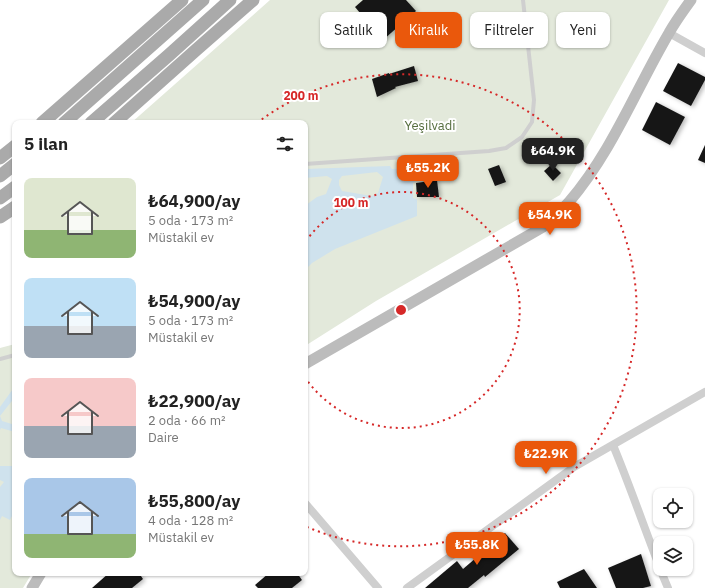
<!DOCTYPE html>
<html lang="tr">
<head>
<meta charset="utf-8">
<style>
	body { margin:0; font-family:"IBM Plex Sans",sans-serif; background:#f2f2f2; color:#222; height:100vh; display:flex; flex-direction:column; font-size:15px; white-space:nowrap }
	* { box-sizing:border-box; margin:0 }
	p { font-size:13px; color:#767676 }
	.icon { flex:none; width:22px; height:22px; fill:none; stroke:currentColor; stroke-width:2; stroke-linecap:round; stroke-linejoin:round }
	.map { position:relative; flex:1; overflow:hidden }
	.side { position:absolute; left:12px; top:120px; width:296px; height:456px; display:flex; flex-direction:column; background:#fff; border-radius:8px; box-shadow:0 1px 3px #0004 }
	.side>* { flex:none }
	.banner { position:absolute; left:320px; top:12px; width:325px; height:36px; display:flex; gap:8px }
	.controls { position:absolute; left:653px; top:488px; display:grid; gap:8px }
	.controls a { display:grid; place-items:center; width:40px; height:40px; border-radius:8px; background:#fff; box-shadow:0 1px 3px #0004; font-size:20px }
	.price { position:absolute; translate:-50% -34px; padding:0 9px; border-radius:8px; background:#ea580c; color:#fff; font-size:13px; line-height:26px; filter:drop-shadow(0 1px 2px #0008) }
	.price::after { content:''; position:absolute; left:50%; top:24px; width:12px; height:9px; margin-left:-6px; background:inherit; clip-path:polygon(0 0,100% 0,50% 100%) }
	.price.active { background:#222; color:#fff }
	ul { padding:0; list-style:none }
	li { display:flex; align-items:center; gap:12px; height:100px; padding:0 12px }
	li span { display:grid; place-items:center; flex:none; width:112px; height:80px; border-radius:8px; color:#555 }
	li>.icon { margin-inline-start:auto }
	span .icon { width:48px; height:48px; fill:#fffc; stroke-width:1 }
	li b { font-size:17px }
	h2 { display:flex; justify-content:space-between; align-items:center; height:48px; padding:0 12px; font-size:17px }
	.chip { padding:0 14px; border-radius:8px; background:#fff; box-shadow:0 1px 3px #0004; font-size:14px; line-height:36px }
	.chip.active { background:#ea580c; color:#fff }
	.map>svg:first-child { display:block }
	.green { fill:#e3e9db }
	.water { fill:#cfe2ed; fill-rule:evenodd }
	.building { fill:#191919; filter:url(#shadow) }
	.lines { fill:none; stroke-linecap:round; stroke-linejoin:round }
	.lane { stroke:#cfcfcf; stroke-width:4 }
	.street { stroke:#cfcfcf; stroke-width:8 }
	.secondary { stroke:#bcbcbc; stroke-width:11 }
	.primary { stroke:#aaa; stroke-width:13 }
	.ring { fill:none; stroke:#d62828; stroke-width:2; stroke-dasharray:2 4 }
	.labels { text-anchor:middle; stroke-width:4; stroke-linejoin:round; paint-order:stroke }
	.park-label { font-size:13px; fill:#566e3f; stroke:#fff }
	.centre { fill:#d62828; stroke:#fff; stroke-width:2 }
	.ring-label { font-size:12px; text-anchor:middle; font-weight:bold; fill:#d62828; stroke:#fff; stroke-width:4; stroke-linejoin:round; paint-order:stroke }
</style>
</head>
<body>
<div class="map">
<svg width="705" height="588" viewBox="0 0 705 588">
	<defs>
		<filter id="shadow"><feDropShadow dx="2.5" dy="1.5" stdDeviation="2" flood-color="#0004"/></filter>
	</defs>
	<rect width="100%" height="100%" fill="#fff"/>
	<path class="green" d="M270,0H669L560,195L376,301L305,346V123H131Z
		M15,344V573H32L23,588H0V348Z"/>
	<path class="water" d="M390,166L392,169L416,168L415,182L413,183V198L417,199V216L335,249L312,263L305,270V204L306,205L317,197L326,194L332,179L327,176L305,178V169ZM377,172L383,177L378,193L372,196L342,191L339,185V180L342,176Z
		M15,386V397L0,416L2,421L15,425V432L1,428L0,430V407Z
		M15,463V503L13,506L15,507V510L10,520L2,516L0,520V487L4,482L0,480V466H14Z"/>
	<path class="building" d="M363,0H406L416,11L383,40L355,7Z
		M678,63L705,77V80L691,106L663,91Z
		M414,66L418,81L395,87L396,88L377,97L372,79L389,73V74Z
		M656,102L685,117L670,145L642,130Z
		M705,145V163L698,160Z
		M552,164L561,173L553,181L544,171Z
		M499,165L506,182L495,186L488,169Z
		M437,180L439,197H417L416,183Z
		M505,533L519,549L485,577L484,575L468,588H425L457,561L463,569Z
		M641,554L651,586L643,588H616L608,568Z
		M584,569L597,588H560L557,582Z
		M109,573H139L143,579L132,588H92Z
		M269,573H297L302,580L292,588H258L255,585Z"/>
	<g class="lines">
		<path class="lane" d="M305,164L489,151L506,148L522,137L532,122L534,100L523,0
			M0,359L15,355"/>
		<path class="street" d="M669,33L705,53
			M613,445C630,486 644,527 660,568
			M305,503L378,588
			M660,569L668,588
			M407,588L574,467L705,392"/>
		<path class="secondary" d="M305,364L543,227C552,219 561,211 569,202C612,152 636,89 669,33C675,22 683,11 691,0
			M32,588L41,573"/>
		<path class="primary" d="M42,123L182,0
			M64,123L203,0
			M91,123L169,55L230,0
			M114,123L196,50L253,0
			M0,158L15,146
			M0,176L15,164
			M0,198L15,187
			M0,217L15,207"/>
	</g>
	<g class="ring">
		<path d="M306 241A118 118 0 1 1 306 379"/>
		<path d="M257 123A236 236 0 1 1 305 526"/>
	</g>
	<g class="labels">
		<g class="park-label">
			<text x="430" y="130">Yeşilvadi</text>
		</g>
	</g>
	<circle cx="401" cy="310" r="6" class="centre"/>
	<g class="ring-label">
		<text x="301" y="100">200 m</text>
		<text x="351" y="207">100 m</text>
	</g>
</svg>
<div class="controls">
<a><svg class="icon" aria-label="locate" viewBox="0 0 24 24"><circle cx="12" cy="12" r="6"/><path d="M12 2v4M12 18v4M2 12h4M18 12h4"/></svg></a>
<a><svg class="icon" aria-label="layers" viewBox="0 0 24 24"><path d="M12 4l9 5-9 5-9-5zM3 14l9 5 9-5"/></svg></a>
</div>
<b class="price active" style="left:553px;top:172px">₺64.9K</b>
<b class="price" style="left:428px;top:189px">₺55.2K</b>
<b class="price" style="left:550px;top:236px">₺54.9K</b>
<b class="price" style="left:546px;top:475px">₺22.9K</b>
<b class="price" style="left:477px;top:566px">₺55.8K</b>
<div class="banner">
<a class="chip">Satılık</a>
<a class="chip active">Kiralık</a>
<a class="chip">Filtreler</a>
<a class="chip">Yeni</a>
</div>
<section class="side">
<h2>5 ilan<svg class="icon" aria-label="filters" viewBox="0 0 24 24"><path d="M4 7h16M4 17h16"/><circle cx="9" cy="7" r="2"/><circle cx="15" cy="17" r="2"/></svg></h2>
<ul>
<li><span style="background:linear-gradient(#dfe7d0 65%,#8fb573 0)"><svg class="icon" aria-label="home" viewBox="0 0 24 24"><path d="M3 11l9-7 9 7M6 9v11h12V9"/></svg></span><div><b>₺64,900/ay</b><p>5 oda · 173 m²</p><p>Müstakil ev</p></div></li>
<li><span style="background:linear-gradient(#bfe0f5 60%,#9aa5b1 0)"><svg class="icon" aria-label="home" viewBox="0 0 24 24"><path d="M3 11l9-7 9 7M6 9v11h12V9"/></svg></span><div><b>₺54,900/ay</b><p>5 oda · 173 m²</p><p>Müstakil ev</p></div></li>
<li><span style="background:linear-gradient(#f6c9c9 60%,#9aa5b1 0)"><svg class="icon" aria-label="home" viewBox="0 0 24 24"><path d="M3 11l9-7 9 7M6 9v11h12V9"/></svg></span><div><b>₺22,900/ay</b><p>2 oda · 66 m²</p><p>Daire</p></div></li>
<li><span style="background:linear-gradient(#a9c7e8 70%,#8fb573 0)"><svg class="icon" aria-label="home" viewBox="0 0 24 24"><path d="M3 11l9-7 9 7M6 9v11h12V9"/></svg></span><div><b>₺55,800/ay</b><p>4 oda · 128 m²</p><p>Müstakil ev</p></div></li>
</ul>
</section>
</div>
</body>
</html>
